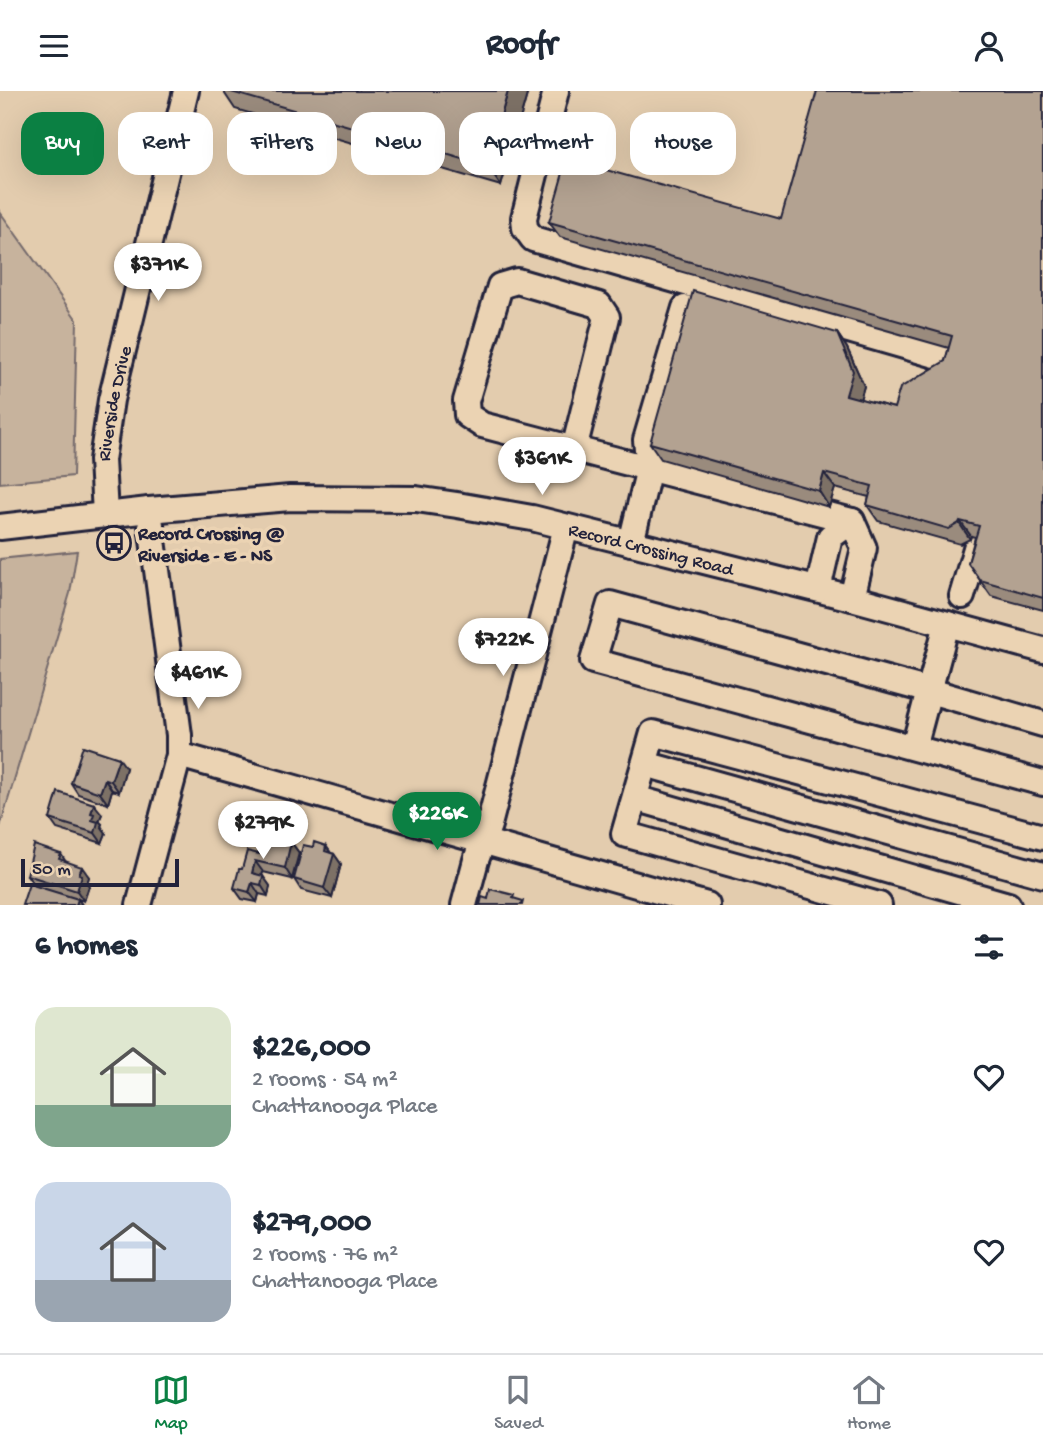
<!DOCTYPE html>
<html lang="en">
<head>
<meta charset="utf-8">
<style>
	body { margin:0; font-family:"Gochi Hand",sans-serif; background:#f2f2f3; color:#1f2937; height:100vh; display:flex; flex-direction:column; font-size:26px; white-space:nowrap }
	* { box-sizing:border-box; margin:0 }
	p { font-size:23px; color:#747a83 }
	.icon { flex:none; width:38px; height:38px; fill:none; stroke:currentColor; stroke-width:2; stroke-linecap:round; stroke-linejoin:round }
	.map { position:relative; height:814px; overflow:hidden }
	.sheet { display:flex; flex-direction:column; background:#fff; flex:1 }
	.sheet>* { flex:none }
	.guide { position:absolute; left:21px; top:21px; width:1001px; height:63px; display:flex; gap:14px }
	.scale { position:absolute; left:21px; bottom:18px; width:158px; box-sizing:border-box; padding-left:7px; border:4px solid #22223b; border-top:0; font-size:19px; line-height:24px; white-space:nowrap; color:#22223b; -webkit-text-stroke:5px #ebd3b3; paint-order:stroke }
	.price { position:absolute; translate:-50% -60px; padding:0 16px; border-radius:24px; background:#fff; color:#222; font-size:23px; line-height:46px; filter:drop-shadow(0 2px 4px #0008) }
	.price::after { content:''; position:absolute; left:50%; top:42px; width:21px; height:16px; margin-left:-10px; background:inherit; clip-path:polygon(0 0,100% 0,50% 100%) }
	.price.active { background:#0b8043; color:#fff }
	ul { padding:0; list-style:none }
	li { display:flex; align-items:center; gap:21px; height:175px; padding:0 35px }
	li span { display:grid; place-items:center; flex:none; width:196px; height:140px; border-radius:21px; color:#555 }
	li>.icon { margin-inline-start:auto }
	span .icon { width:84px; height:84px; fill:#fffc; stroke-width:1 }
	li b { font-size:30px }
	h2 { display:flex; justify-content:space-between; align-items:center; height:84px; padding:0 35px; font-size:30px }
	.pill { padding:0 24px; border-radius:21px; background:#fff; box-shadow:0 7px 28px #0002; font-size:24px; line-height:63px }
	.pill.active { background:#0b8043; color:#fff }
	header { display:flex; justify-content:space-between; align-items:center; height:91px; padding:0 35px; background:#fff; font-size:32px; font-weight:700 }
	.menu { display:flex; justify-content:space-around; align-items:center; height:98px; border-top:2px solid #e0e1e3; background:#fff; font-size:19px; color:#747a83 }
	.menu a { display:grid; justify-items:center; gap:4px }
	.menu .active { color:#0b8043 }
	.map>svg:first-child { display:block }
	.green { fill:#c7b39d; stroke:#746a6c; stroke-width:2 }
	.lines { fill:none; stroke-linecap:round; stroke-linejoin:round }
	.minor-casing { stroke:#22223b; stroke-width:30 }
	.minor { stroke:#ebd3b3; stroke-width:24 }
	.wall { fill:#9a8b7d; stroke:#22223b; stroke-width:2 }
	.shaded-wall { fill:#7d7166; stroke:#22223b; stroke-width:2 }
	.building { fill:#b3a291; stroke:#22223b; stroke-width:2 }
	.labels { text-anchor:middle; stroke-width:7; stroke-linejoin:round; paint-order:stroke }
	.street-label { font-size:19px; fill:#22223b; stroke:#ebd3b3 }
	.poi-label { font-size:19px; font-weight:bold; fill:#22223b; stroke:#ebd3b3; text-anchor:start }
</style>
</head>
<body>
<header><svg class="icon" aria-label="menu" viewBox="0 0 24 24"><path d="M4 6h16M4 12h16M4 18h16"/></svg>Roofr<svg class="icon" aria-label="person" viewBox="0 0 24 24"><circle cx="12" cy="8" r="4"/><path d="M4 21q1-7 8-7t8 7"/></svg></header>
<div class="map">
<svg width="1043" height="814" viewBox="0 0 1043 814">
	<rect width="100%" height="100%" fill="#e3ccae"/>
	<filter id="ink" filterUnits="userSpaceOnUse"><feTurbulence type="fractalNoise" baseFrequency=".0143" numOctaves="2"/><feDisplacementMap in="SourceGraphic" scale="14" xChannelSelector="R" yChannelSelector="G"/><feConvolveMatrix kernelMatrix="1 2 1 2 8 2 1 2 1" color-interpolation-filters="sRGB"/></filter>
	<g filter="url(#ink)">
		<path class="green" d="M0,121L77,229L73,385L0,392Z
			M77,460L70,502L0,736V468Z"/>
		<g class="lines">
			<g class="minor-casing">
				<g id="minor">
					<path d="M556,0L524,127L525,137L533,148L946,267"/>
					<path d="M574,358L607,226L599,214L517,190L500,195L466,310L467,324L482,334L852,430"/>
					<path id="s1" d="M105,423L102,369L111,309L186,0"/>
					<path id="s2" d="M0,436L149,419L290,407L416,408L457,414L532,427L852,507L1043,559"/>
					<path d="M631,452L649,377L646,349L685,217"/>
					<path d="M818,498L830,446L852,430L864,457L852,507"/>
					<path d="M962,505L977,454"/>
					<path d="M1043,633L930,600L610,513L593,570L1043,692"/>
					<path d="M914,656L947,533"/>
					<path d="M179,664L707,814"/>
					<path d="M645,673L1043,784"/>
					<path d="M635,707L1008,814"/>
					<path d="M139,814L179,664V644L149,419"/>
					<path d="M464,814L476,769L489,734L566,436"/>
					<path d="M879,814L624,743L653,642L1043,746"/>
				</g>
			</g>
			<use href="#minor" class="minor"/>
		</g>
		<path class="wall" d="M223,0H528L501,95L235,18Z
			M1043,0V519L991,505L968,472L975,446L971,445L970,448L960,453L878,430L867,414L869,406L835,397L829,416L661,368L650,352L837,242L847,257L864,295L860,308L894,317L945,270L949,257L560,146L549,131L781,128Z
			M126,677L119,701L112,699L108,713L78,703L71,692Z
			M102,723L99,730L102,733L101,735L106,742L102,752L57,738L50,728Z
			M288,750L291,751L299,762L292,788L263,781L262,784L270,795L268,805L259,803L257,811L242,808L234,797L242,778Z
			M326,755L331,762L334,763L341,773L332,807L301,799L294,788L313,756Z
			M61,763L66,771L89,786L87,792L89,795L84,810L78,808L82,814L34,794L27,784Z"/>
		<path class="shaded-wall" d="M508,0H528L501,95L487,75Z
			M837,242L847,257L864,295L857,319L846,304Z
			M824,382L835,397L829,416L819,400Z
			M960,430L971,445L970,448L959,432Z
			M119,667L126,677L119,701L111,690Z
			M105,688L112,699L108,713L100,702Z
			M94,713L102,723L99,730L102,733L101,735L106,742L102,752L95,742L92,729L91,722Z
			M284,745L291,754V751L299,762L292,788L285,777L283,749Z
			M326,755L333,765L334,763L341,773L332,807L324,797L325,760Z
			M255,770L263,781L260,793L252,782Z
			M82,776L89,786L87,792L89,795L84,810L77,800L79,783Z
			M263,785L270,795L268,805L261,794Z
			M252,792L259,803L257,811L249,801Z
			M78,808L82,814H76Z"/>
		<path class="building" d="M228,0H508L487,75Z
			M817,0H1043V507L980,489L968,472L979,435L960,430L959,432L949,438L867,414L872,395L824,382L819,400L650,352L693,200L837,242L853,280L846,304L894,317L900,297L945,270L952,245L549,131L567,68L781,128Z
			M83,655L119,667L111,690L105,688L100,702L71,692Z
			M58,701L94,713L91,722L94,723L92,729L98,731L95,742L50,728Z
			M273,742L284,745L283,749L291,751L285,777L255,770L252,782L263,785L261,794L252,792L249,801L234,797L239,778H242L247,760L259,763L264,744L272,746Z
			M314,751L326,755L325,760L334,763L324,797L294,788L303,754L313,756Z
			M34,754L61,763L59,768L82,776L79,783L82,784L77,800L27,784Z
			M29,793L78,808L76,814H22Z
			M490,798L514,804L513,807L523,810L522,814H480L482,806L488,808Z"/>
	</g>
	<defs>
		<g id="bus-ring" transform="scale(1.75)"><circle r="9.5" fill="#ebd3b3" stroke="#22223b" stroke-width="1.5"/><path d="M-5-6H5V4H4V6H2V4H-2V6H-4V4H-5ZM-3.5-4V0h7V-4ZM-3.5 1.2v1.5H-2V1.2ZM2 1.2v1.5H3.5V1.2Z" fill="#22223b"/></g>
	</defs>
	<g fill-rule="evenodd">
		<use href="#bus-ring" x="114" y="452"/>
	</g>
	<g class="labels">
		<g class="street-label">
			<text dy="7" stroke="none"><textPath href="#s1" startOffset="112">Riverside Drive</textPath></text>
			<text dy="7" stroke="none"><textPath href="#s2" startOffset="658">Record Crossing Road</textPath></text>
		</g>
		<g class="poi-label">
			<text x="138" y="448">Record Crossing @<tspan x="138" dy="22">Riverside - E - NS</tspan></text>
		</g>
	</g>
</svg>
<div class="scale">50 m</div>
<b class="price" style="left:158px;top:212px">$371K</b>
<b class="price" style="left:542px;top:406px">$361K</b>
<b class="price" style="left:503px;top:587px">$722K</b>
<b class="price" style="left:198px;top:620px">$461K</b>
<b class="price active" style="left:437px;top:761px">$226K</b>
<b class="price" style="left:263px;top:770px">$279K</b>
<div class="guide">
<a class="pill active">Buy</a>
<a class="pill">Rent</a>
<a class="pill">Filters</a>
<a class="pill">New</a>
<a class="pill">Apartment</a>
<a class="pill">House</a>
</div>
</div>
<section class="sheet">
<h2>6 homes<svg class="icon" aria-label="filters" viewBox="0 0 24 24"><path d="M4 7h16M4 17h16"/><circle cx="9" cy="7" r="2"/><circle cx="15" cy="17" r="2"/></svg></h2>
<ul>
<li><span style="background:linear-gradient(#dfe7d0 70%,#7fa58c 0)"><svg class="icon" aria-label="home" viewBox="0 0 24 24"><path d="M3 11l9-7 9 7M6 9v11h12V9"/></svg></span><div><b>$226,000</b><p>2 rooms · 54 m²</p><p>Chattanooga Place</p></div><svg class="icon" aria-label="heart" viewBox="0 0 24 24"><path d="M12 20l-8-8c-3-5 5-10 8-4 3-6 11-1 8 4z"/></svg></li>
<li><span style="background:linear-gradient(#c9d6e8 70%,#9aa5b1 0)"><svg class="icon" aria-label="home" viewBox="0 0 24 24"><path d="M3 11l9-7 9 7M6 9v11h12V9"/></svg></span><div><b>$279,000</b><p>2 rooms · 76 m²</p><p>Chattanooga Place</p></div><svg class="icon" aria-label="heart" viewBox="0 0 24 24"><path d="M12 20l-8-8c-3-5 5-10 8-4 3-6 11-1 8 4z"/></svg></li>
</ul>
</section>
<nav class="menu">
<a class="active"><svg class="icon" aria-label="map" viewBox="0 0 24 24"><path d="M3 6l6-2 6 2 6-2v14l-6 2-6-2-6 2zM9 4v14M15 6v14"/></svg>Map</a>
<a><svg class="icon" aria-label="saved" viewBox="0 0 24 24"><path d="M7 4h10v16l-5-4-5 4z"/></svg>Saved</a>
<a><svg class="icon" aria-label="home" viewBox="0 0 24 24"><path d="M3 11l9-7 9 7M6 9v11h12V9"/></svg>Home</a>
</nav>
</body>
</html>
